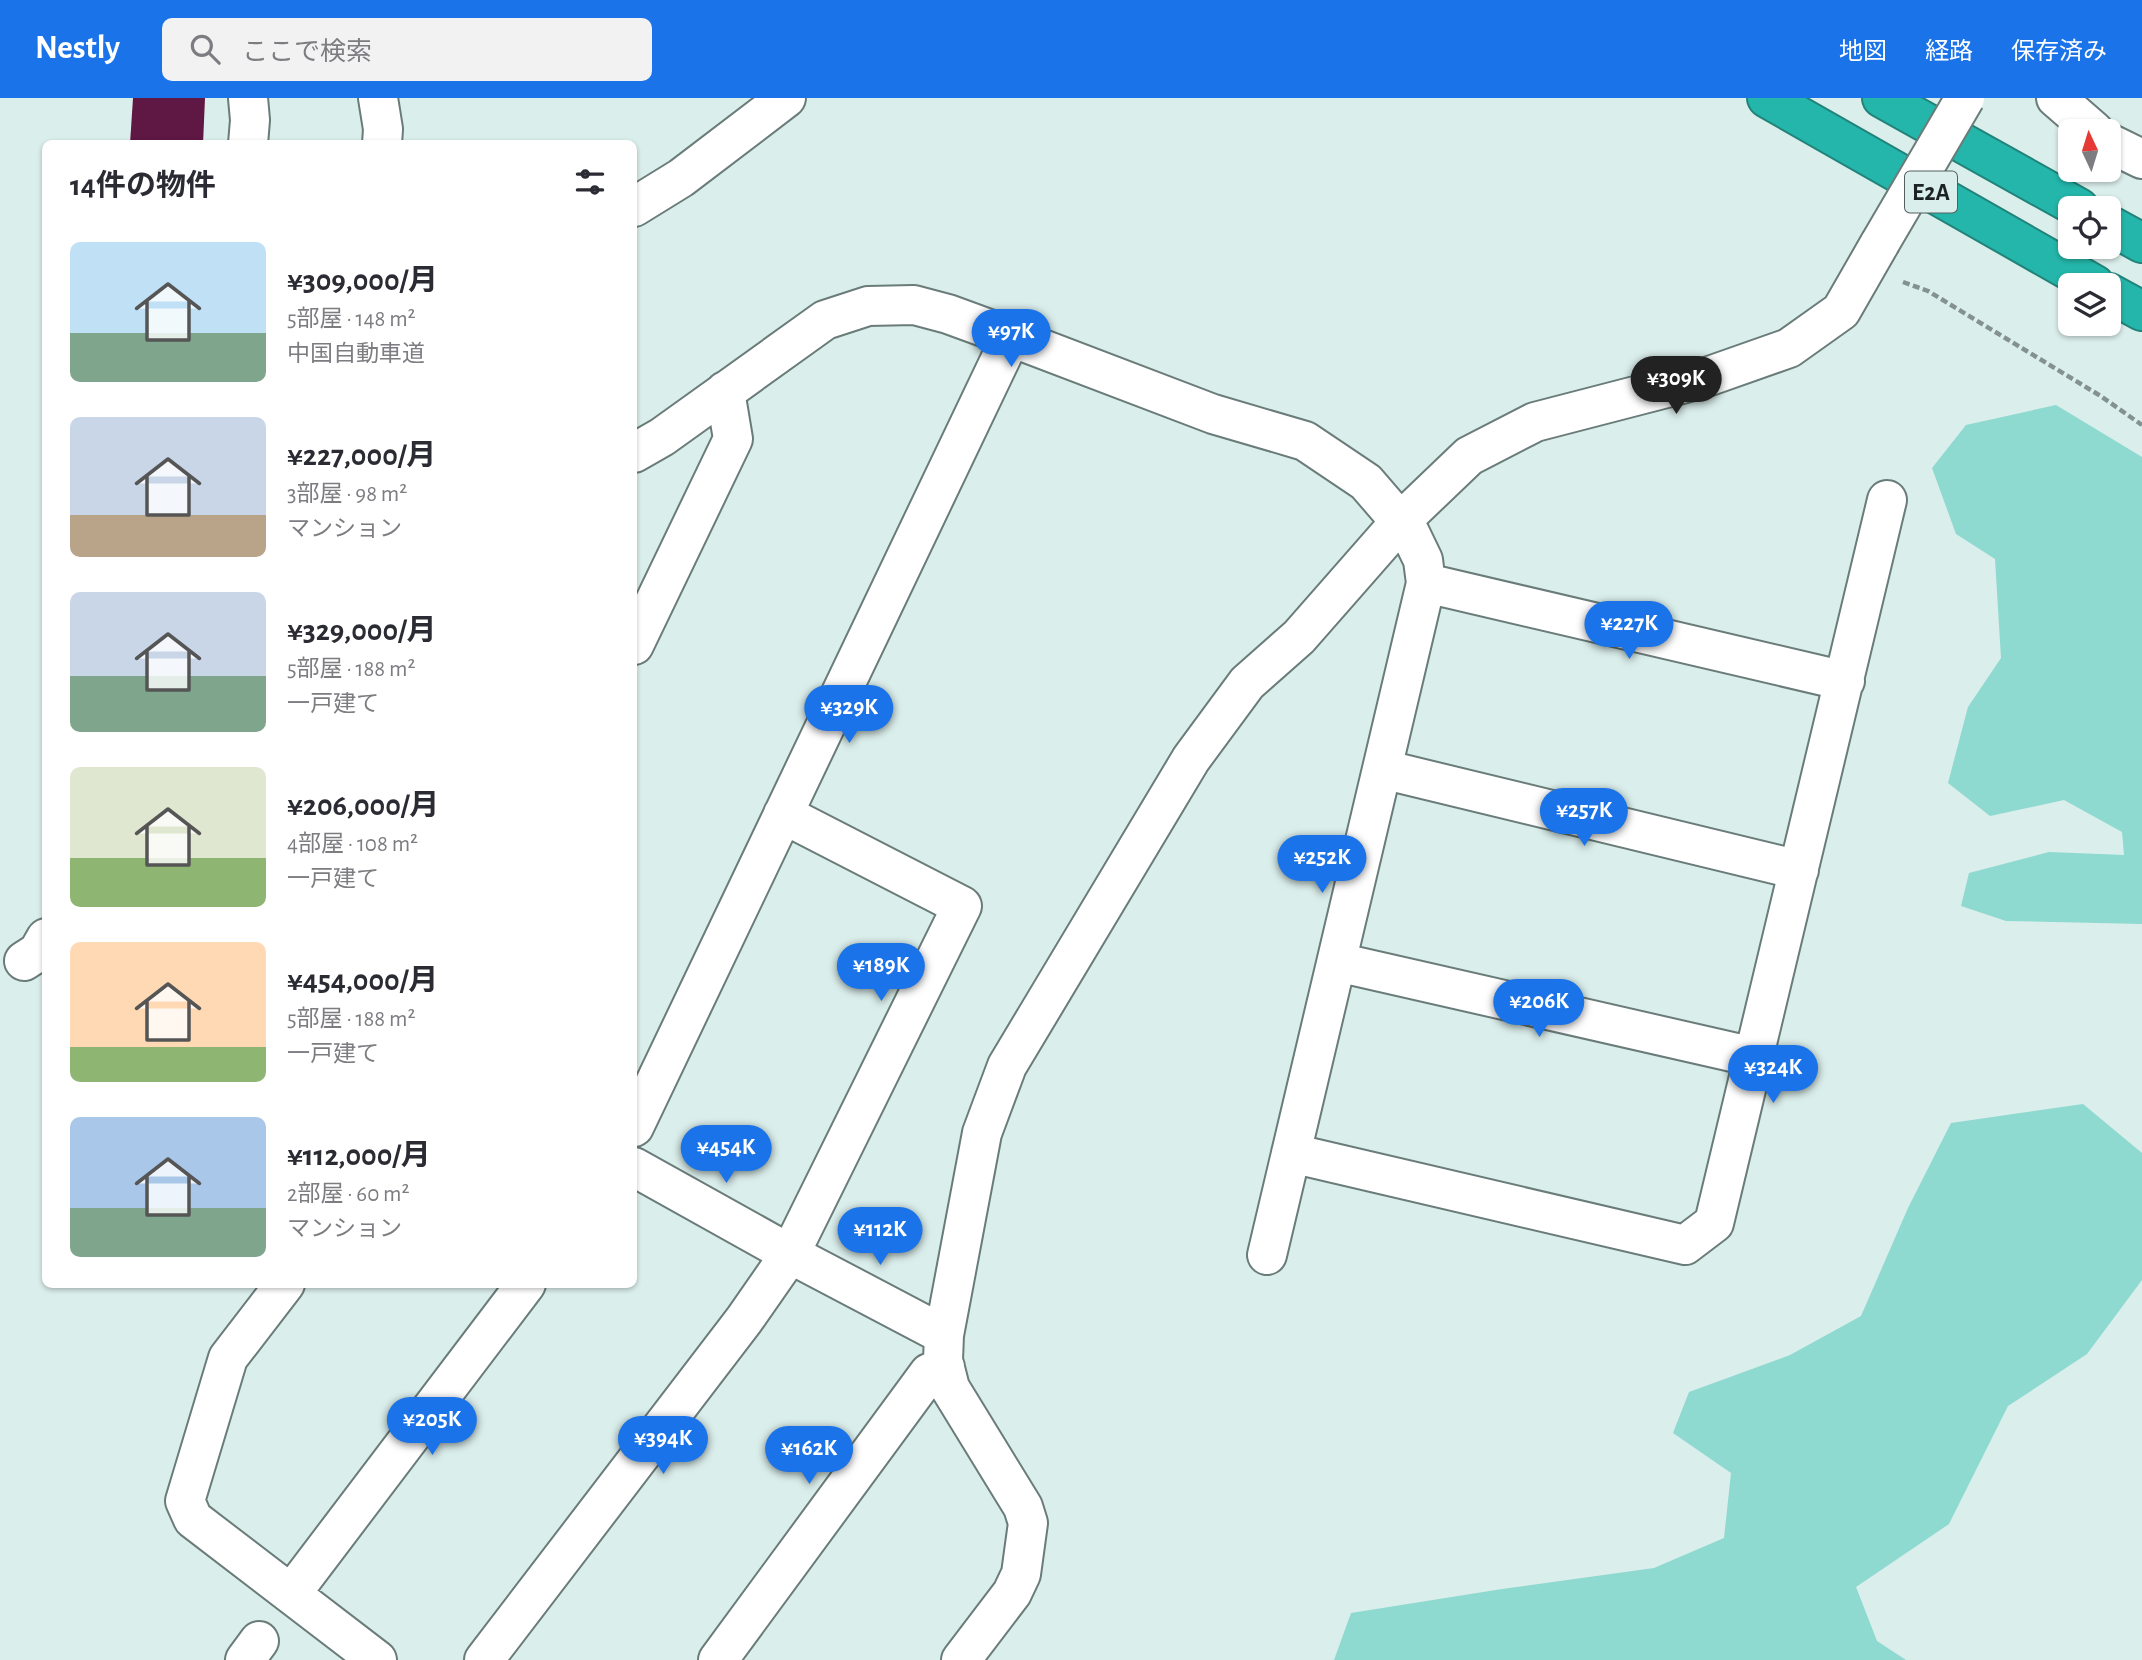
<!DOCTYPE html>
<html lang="ja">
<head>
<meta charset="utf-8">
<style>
	body { margin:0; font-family:"Alegreya Sans","Noto Sans JP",sans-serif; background:#f2f2f3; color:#2b2b33; height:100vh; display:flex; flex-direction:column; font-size:26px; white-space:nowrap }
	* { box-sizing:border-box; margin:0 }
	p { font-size:23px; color:#7c7c81 }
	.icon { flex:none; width:38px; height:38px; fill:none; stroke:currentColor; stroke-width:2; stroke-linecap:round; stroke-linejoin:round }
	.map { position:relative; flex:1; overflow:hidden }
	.panel { position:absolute; left:42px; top:42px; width:595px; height:1148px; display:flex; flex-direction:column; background:#fff; border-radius:10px; box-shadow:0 2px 5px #0004 }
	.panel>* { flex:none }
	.needle { width:46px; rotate:356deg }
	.buttons { position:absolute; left:2058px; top:21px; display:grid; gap:14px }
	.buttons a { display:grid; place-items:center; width:63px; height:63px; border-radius:10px; background:#fff; box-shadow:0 2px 5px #0004; font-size:35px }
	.price { position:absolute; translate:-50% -60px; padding:0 16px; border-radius:24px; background:#1a73e8; color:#fff; font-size:23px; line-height:46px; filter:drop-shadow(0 2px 4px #0008) }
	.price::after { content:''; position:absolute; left:50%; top:42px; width:21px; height:16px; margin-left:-10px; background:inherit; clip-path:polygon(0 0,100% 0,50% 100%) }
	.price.current { background:#222; color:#fff }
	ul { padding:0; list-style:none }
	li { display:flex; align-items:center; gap:21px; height:175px; padding:0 28px }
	li span { display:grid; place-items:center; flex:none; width:196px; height:140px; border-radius:10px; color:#555 }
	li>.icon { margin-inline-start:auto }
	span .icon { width:84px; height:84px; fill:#fffc; stroke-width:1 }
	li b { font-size:30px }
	h2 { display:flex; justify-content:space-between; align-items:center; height:84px; padding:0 28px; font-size:30px }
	header { display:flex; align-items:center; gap:42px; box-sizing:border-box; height:98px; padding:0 35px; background:#1a73e8; color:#fff }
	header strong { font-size:33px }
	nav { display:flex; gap:38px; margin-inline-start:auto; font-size:24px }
	.search { width:490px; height:63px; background:#f2f2f3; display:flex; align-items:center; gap:18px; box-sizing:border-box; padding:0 24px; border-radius:10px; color:#7c7c81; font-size:26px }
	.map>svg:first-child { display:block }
	.green { fill:#8ed9d0 }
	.building { fill:#5f1743 }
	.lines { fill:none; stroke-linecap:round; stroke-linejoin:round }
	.minor-casing { stroke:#6a7c79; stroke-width:42 }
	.motorway-casing { stroke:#21837a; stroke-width:42 }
	.path { stroke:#839290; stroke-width:4.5; stroke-dasharray:7 3.5; stroke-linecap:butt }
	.minor { stroke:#fff; stroke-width:38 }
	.motorway { stroke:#24b6aa; stroke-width:38 }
	.minor-bridge-casing { stroke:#6a7c79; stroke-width:42; stroke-linecap:butt }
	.minor-bridge { stroke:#fff; stroke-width:38 }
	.labels { text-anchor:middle; stroke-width:7; stroke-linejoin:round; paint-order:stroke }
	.shield { fill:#daeeeb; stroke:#54605e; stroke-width:2 }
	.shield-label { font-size:24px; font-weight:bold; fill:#1b2322 }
</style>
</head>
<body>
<header>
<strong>Nestly</strong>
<div class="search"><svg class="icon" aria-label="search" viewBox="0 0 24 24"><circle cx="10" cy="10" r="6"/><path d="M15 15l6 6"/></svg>ここで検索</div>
<nav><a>地図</a><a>経路</a><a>保存済み</a></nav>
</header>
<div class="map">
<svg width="2142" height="1562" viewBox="0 0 2142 1562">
	<rect width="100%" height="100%" fill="#daeeeb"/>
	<path class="green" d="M2056,307L2142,359V826L2006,823L1961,808L1969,775L2049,754L2124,757L2122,734L2064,702L1990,718L1948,685L1968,609L2001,560L1995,461L1956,436L1932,370L1966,327Z
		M2083,1006L2142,1055V1182L2087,1256L2008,1308L1949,1426L1856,1489L1877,1543L1906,1562H1334L1351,1515L1502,1491L1654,1470L1724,1440L1731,1375L1673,1335L1689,1294L1790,1257L1861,1218L1908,1110L1951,1025Z"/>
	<path class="building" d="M133,0H205L203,46H130Z"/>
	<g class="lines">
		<g class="minor-casing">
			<path id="minor" d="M248,0L250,22L248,46
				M378,0L383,31L382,46
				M2056,0L2094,33
				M2109,45L2142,61
				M634,109L681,80L786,0
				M634,355L662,339L825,222L868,208L914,207L948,216L1011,239L1213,316L1305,343L1366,384L1410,435L1423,462L1426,485L1267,1157
				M1426,485L1845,583
				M634,547L733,341L725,293
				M1382,671L1799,772
				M24,863L38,854L46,840
				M1337,864L1754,959
				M634,1029L1011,239
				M1291,1055L1685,1147L1714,1125L1887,402
				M634,1069L790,1156L944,1237
				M285,1186L228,1260L185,1403L193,1421L377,1562
				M291,1496L526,1186
				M245,1562L259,1543
				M484,1562L744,1222L790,1156L962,808L783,716
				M718,1562L929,1275L945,1269
				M961,1562L1012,1495L1021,1476L1028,1425L1023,1409L950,1290L943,1262L944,1237L982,1035L1007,968L1191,661L1247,585L1299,539L1399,425L1469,358L1535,324L1701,281L1789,250L1841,213L1880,145"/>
		</g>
		<g class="motorway-casing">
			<path id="motorway" d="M1767,0L2095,187
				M1882,0L2079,110
				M2109,127L2142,145
				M2109,195L2142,213"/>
		</g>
		<path class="path" d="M1903,184L1928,193L2099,297L2142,327"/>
		<use href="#minor" class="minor"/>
		<use href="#motorway" class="motorway"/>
		<g class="minor-bridge-casing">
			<path id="minor-bridge" d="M1880,145L1965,0"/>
		</g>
		<use href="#minor-bridge" class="minor-bridge"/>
	</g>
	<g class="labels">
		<rect class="shield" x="1905" y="73.5" width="52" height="41" rx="5"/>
		<g class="shield-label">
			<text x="1931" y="102">E2A</text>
		</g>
	</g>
</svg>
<div class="buttons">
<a><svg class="needle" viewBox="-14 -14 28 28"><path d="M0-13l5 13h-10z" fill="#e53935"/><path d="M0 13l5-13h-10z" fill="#7c7c81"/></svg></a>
<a><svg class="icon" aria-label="locate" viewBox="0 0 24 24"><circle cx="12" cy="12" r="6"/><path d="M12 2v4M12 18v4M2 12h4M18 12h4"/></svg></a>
<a><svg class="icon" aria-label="layers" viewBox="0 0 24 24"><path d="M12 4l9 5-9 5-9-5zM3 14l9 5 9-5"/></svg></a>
</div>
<b class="price" style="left:1011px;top:271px">¥97K</b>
<b class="price current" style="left:1676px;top:318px">¥309K</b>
<b class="price" style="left:1629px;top:563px">¥227K</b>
<b class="price" style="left:849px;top:647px">¥329K</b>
<b class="price" style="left:1584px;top:750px">¥257K</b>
<b class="price" style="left:1322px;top:797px">¥252K</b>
<b class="price" style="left:881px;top:905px">¥189K</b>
<b class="price" style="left:1539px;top:941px">¥206K</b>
<b class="price" style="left:1773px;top:1007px">¥324K</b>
<b class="price" style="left:726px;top:1087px">¥454K</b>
<b class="price" style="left:880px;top:1169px">¥112K</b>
<b class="price" style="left:432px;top:1359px">¥205K</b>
<b class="price" style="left:663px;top:1378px">¥394K</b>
<b class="price" style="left:809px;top:1388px">¥162K</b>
<section class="panel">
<h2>14件の物件<svg class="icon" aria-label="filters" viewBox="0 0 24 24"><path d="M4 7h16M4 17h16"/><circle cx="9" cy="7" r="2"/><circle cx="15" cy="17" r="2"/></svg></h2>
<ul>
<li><span style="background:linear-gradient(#bfe0f5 65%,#7fa58c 0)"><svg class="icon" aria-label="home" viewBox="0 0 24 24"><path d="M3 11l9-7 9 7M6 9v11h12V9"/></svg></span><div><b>¥309,000/月</b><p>5部屋 · 148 m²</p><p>中国自動車道</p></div></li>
<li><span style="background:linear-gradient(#c9d6e8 70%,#b9a48a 0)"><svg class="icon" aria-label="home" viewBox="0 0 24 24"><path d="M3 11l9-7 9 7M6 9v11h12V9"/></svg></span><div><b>¥227,000/月</b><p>3部屋 · 98 m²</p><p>マンション</p></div></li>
<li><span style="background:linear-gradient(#c9d6e8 60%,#7fa58c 0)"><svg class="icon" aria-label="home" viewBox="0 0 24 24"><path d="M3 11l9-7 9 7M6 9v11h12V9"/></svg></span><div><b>¥329,000/月</b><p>5部屋 · 188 m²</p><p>一戸建て</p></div></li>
<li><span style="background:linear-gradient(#dfe7d0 65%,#8fb573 0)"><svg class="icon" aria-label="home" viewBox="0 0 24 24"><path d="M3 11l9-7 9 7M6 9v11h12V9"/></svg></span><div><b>¥206,000/月</b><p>4部屋 · 108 m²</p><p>一戸建て</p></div></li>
<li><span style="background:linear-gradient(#ffd9b3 75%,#8fb573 0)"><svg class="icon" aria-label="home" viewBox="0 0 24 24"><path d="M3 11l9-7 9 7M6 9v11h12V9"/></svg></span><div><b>¥454,000/月</b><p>5部屋 · 188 m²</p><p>一戸建て</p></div></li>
<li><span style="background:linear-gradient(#a9c7e8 65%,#7fa58c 0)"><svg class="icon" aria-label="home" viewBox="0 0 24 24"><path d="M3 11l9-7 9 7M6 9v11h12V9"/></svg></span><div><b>¥112,000/月</b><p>2部屋 · 60 m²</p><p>マンション</p></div></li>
</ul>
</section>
</div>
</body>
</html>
